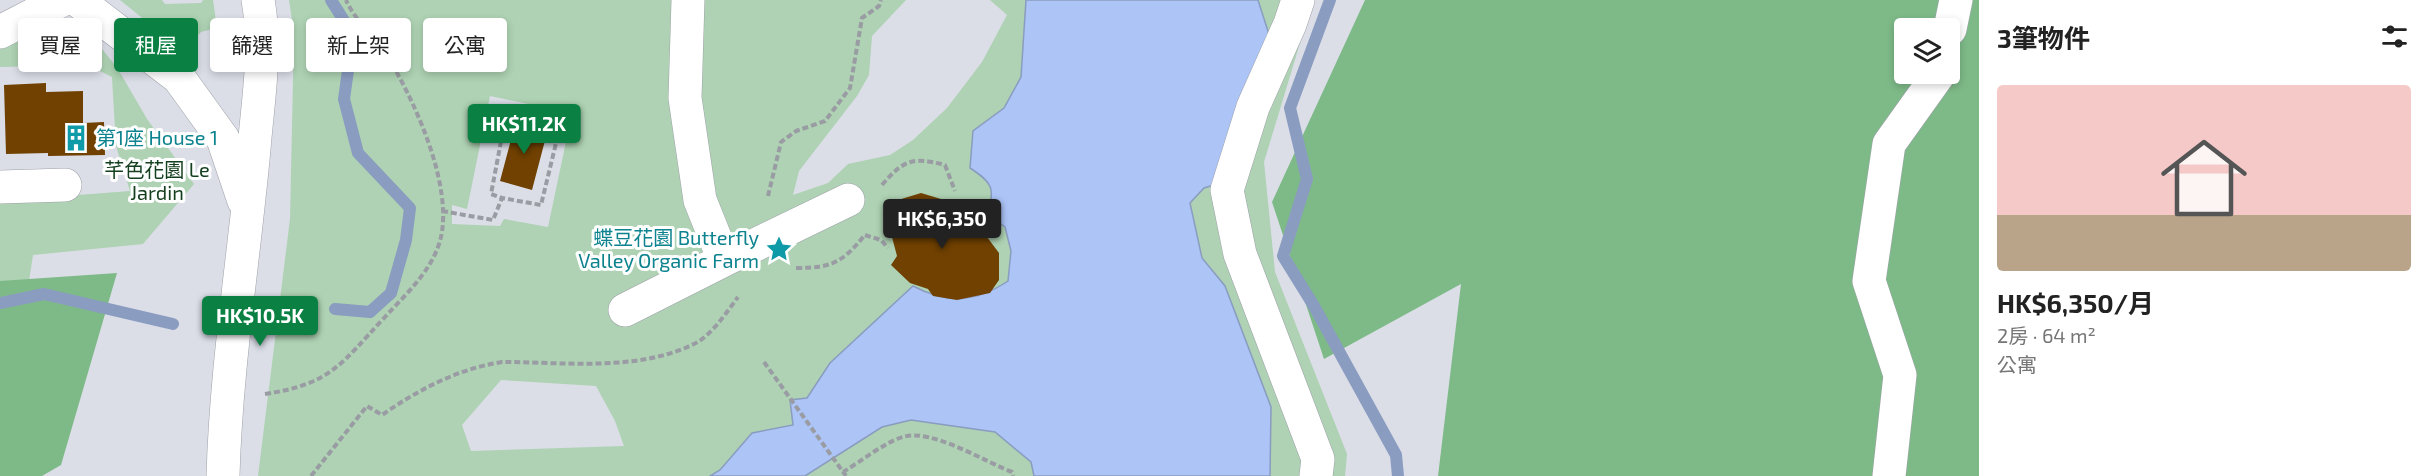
<!DOCTYPE html>
<html lang="zh-TW">
<head>
<meta charset="utf-8">
<style>
	body { margin:0; font-family:"Exo 2","Noto Sans TC",sans-serif; background:#f2f2f2; color:#222; height:100vh; display:flex; flex-direction:column; font-size:22px; white-space:nowrap }
	* { box-sizing:border-box; margin:0 }
	p { font-size:20px; color:#767676 }
	.icon { flex:none; width:33px; height:33px; fill:none; stroke:currentColor; stroke-width:2; stroke-linecap:round; stroke-linejoin:round }
	.map { position:relative; flex:1; overflow:hidden }
	.details { display:flex; flex-direction:column; background:#fff; width:450px }
	.details>* { flex:none }
	.hud { position:absolute; left:18px; top:18px; width:570px; height:54px; display:flex; gap:12px }
	.controls { position:absolute; left:1894px; top:18px; display:grid; gap:12px }
	.controls a { display:grid; place-items:center; width:66px; height:66px; border-radius:6px; background:#fff; box-shadow:0 3px 9px #0003; font-size:30px }
	.price { position:absolute; translate:-50% -51px; padding:0 14px; border-radius:6px; background:#0b8043; color:#fff; font-size:20px; line-height:39px; filter:drop-shadow(0 2px 3px #0008) }
	.price::after { content:''; position:absolute; left:50%; top:36px; width:18px; height:14px; margin-left:-9px; background:inherit; clip-path:polygon(0 0,100% 0,50% 100%) }
	.price.on { background:#222; color:#fff }
	ul { padding:0; list-style:none }
	li { display:grid; align-content:center; gap:12px; height:318px; padding:0 18px }
	li span { display:grid; place-items:center; height:186px; border-radius:6px; color:#555 }
	li>.icon { margin-inline-start:auto }
	span .icon { width:108px; height:108px; fill:#fffc; stroke-width:1 }
	li b { font-size:26px }
	h2 { display:flex; justify-content:space-between; align-items:center; height:72px; padding:0 18px; font-size:26px }
	.pill { padding:0 21px; border-radius:6px; background:#fff; box-shadow:0 3px 9px #0003; font-size:21px; line-height:54px }
	.pill.on { background:#0b8043; color:#fff }
	main { display:flex; flex:1; min-height:0 }
	.map>svg:first-child { display:block }
	.green { fill:#aed2b3; fill-rule:evenodd }
	.forest { fill:#7eba88; fill-rule:evenodd }
	.water { fill:#acc4f6; stroke:#8a9cc0; stroke-width:1.5 }
	.lines { fill:none; stroke-linecap:round; stroke-linejoin:round }
	.stream { stroke:#8a9cc0; stroke-width:12 }
	.building { fill:#704101 }
	.minor-casing { stroke:#9ea1a9; stroke-width:34 }
	.path { stroke:#9a9ca3; stroke-width:4; stroke-dasharray:6 3; stroke-linecap:butt }
	.minor { stroke:#fff; stroke-width:33 }
	.labels { text-anchor:middle; stroke-width:6; stroke-linejoin:round; paint-order:stroke }
	.culture-label { font-size:20px; fill:#0d838f; stroke:#fff; text-anchor:start }
	.park-label { font-size:20px; fill:#15401f; stroke:#fff }
</style>
</head>
<body>
<main>
<div class="map">
<svg width="1979" height="476" viewBox="0 0 1979 476">
	<rect width="100%" height="100%" fill="#dbdee7"/>
	<path class="green" d="M120,0H162L165,4L201,3L203,0H213L217,28L201,32L183,51Z
		M289,0H906L872,36L869,75L857,96L799,171L793,195L828,183L848,164L890,155L913,140L947,108L982,62L1007,15L990,0H1313L1264,162L1275,272L1347,454L1345,476H258L290,219L294,33ZM490,96L572,113L548,227L504,219L500,226L452,224V205L467,209ZM501,380L596,386L615,421L624,446L471,451L462,425Z
		M57,11L98,44L118,69L147,119L194,184L143,244L33,255L25,307L0,409V201L130,191L116,146L112,77L88,65L0,67V48Z"/>
	<path class="forest" d="M1365,0H1979V476H1438L1461,284L1324,359L1272,202ZM1905,28H1950V74H1905Z
		M117,273L61,465L42,476H0V281Z"/>
	<path class="water" d="M1026,0H1258L1274,50L1227,181L1204,188L1190,203L1202,258L1225,286L1271,407L1270,476H1034L1031,462L995,432L911,420L882,427L805,476H710L720,470L752,433L793,425L790,400L807,398L830,363L913,286C947,304 975,303 1008,281L1011,251L1005,227L988,215C995,188 993,183 970,168L973,131L1004,108L1021,77Z"/>
	<g class="lines">
		<path class="stream" d="M331,0L353,35L344,99L358,153L410,208L406,240L391,293L370,312L335,309
			M1330,0L1290,108L1307,179L1283,256L1314,306L1396,455L1398,476
			M0,303L44,294L173,324"/>
	</g>
	<path class="building" d="M46,83V92L83,91V123L104,122L105,155L48,156V153L6,154L4,85Z
		M516,121L548,129L532,190L500,181Z
		M921,193L941,199L976,232L984,233L999,253V280L990,293L957,300L933,296L928,289L910,283L891,265L897,256L888,222L898,200Z"/>
	<g class="lines">
		<g class="minor-casing">
			<path id="minor" d="M77,0L179,78L223,139L244,201
				M1298,0L1290,24L1253,107L1227,190L1240,254L1318,459L1316,476
				M1950,29L1956,0
				M0,32L62,0
				M0,187L65,185
				M724,260L848,200
				M625,310L724,260L700,200L685,98L688,0
				M223,476C226,367 244,258 254,149C258,99 267,50 258,0
				M1889,476L1900,375L1869,281L1889,144L1939,74"/>
		</g>
		<path class="path" d="M882,185C904,159 913,157 945,165L955,191
			M768,196L781,142L796,131L825,121L850,88L862,18L879,6L881,0
			M442,211L493,220L502,198L491,194L507,110L549,120L558,135L541,205L502,198
			M865,235L881,240L888,248
			M796,268C831,268 842,263 864,236
			M764,362L846,476
			M265,394C331,384 341,364 384,318C405,295 431,272 440,241C455,187 413,96 384,51C372,34 354,19 346,0
			M843,472C860,462 885,442 903,437C932,428 985,462 1012,472L1013,476
			M311,476L367,406L382,415C418,390 457,369 502,362C564,362 636,372 694,344C712,335 726,313 738,297"/>
		<use href="#minor" class="minor"/>
	</g>
	<defs>
		<g id="building-bare" transform="scale(2.07)"><path d="M-4-6H4V6H1V3H-1V6H-4ZM-2.5-4.3h1.7v1.8h-1.7ZM.8-4.3h1.7v1.8H.8ZM-2.5-1h1.7V.8h-1.7ZM.8-1h1.7V.8H.8Z" fill="#0f9aa8" stroke="#fff" stroke-width="2.5" paint-order="stroke"/></g>
		<g id="sight-bare" transform="scale(2.07)"><path d="M0-6L1.8-2.2L6-1.7L2.9 1.2L3.7 5.4L0 3.3L-3.7 5.4L-2.9 1.2L-6-1.7L-1.8-2.2Z" fill="#0f9aa8" stroke="#fff" stroke-width="2.5" paint-order="stroke"/></g>
	</defs>
	<g fill-rule="evenodd">
		<use href="#building-bare" x="76" y="138"/>
		<use href="#sight-bare" x="779" y="249"/>
	</g>
	<g class="labels">
		<g class="culture-label">
			<text x="96" y="145">第1座 House 1</text>
			<text x="759" y="245" text-anchor="end">蝶豆花園 Butterfly<tspan x="759" dy="23">Valley Organic Farm</tspan></text>
		</g>
		<g class="park-label">
			<text x="157" y="177">芊色花園 Le<tspan x="157" dy="23">Jardin</tspan></text>
		</g>
	</g>
</svg>
<div class="controls">
<a><svg class="icon" aria-label="layers" viewBox="0 0 24 24"><path d="M12 4l9 5-9 5-9-5zM3 14l9 5 9-5"/></svg></a>
</div>
<b class="price" style="left:524px;top:155px">HK$11.2K</b>
<b class="price on" style="left:942px;top:250px">HK$6,350</b>
<b class="price" style="left:260px;top:347px">HK$10.5K</b>
<div class="hud">
<a class="pill">買屋</a>
<a class="pill on">租屋</a>
<a class="pill">篩選</a>
<a class="pill">新上架</a>
<a class="pill">公寓</a>
</div>
</div>
<section class="details">
<h2>3筆物件<svg class="icon" aria-label="filters" viewBox="0 0 24 24"><path d="M4 7h16M4 17h16"/><circle cx="9" cy="7" r="2"/><circle cx="15" cy="17" r="2"/></svg></h2>
<ul>
<li><span style="background:linear-gradient(#f6c9c9 70%,#b9a48a 0)"><svg class="icon" aria-label="home" viewBox="0 0 24 24"><path d="M3 11l9-7 9 7M6 9v11h12V9"/></svg></span><div><b>HK$6,350/月</b><p>2房 · 64 m²</p><p>公寓</p></div></li>
</ul>
</section>
</main>
</body>
</html>
